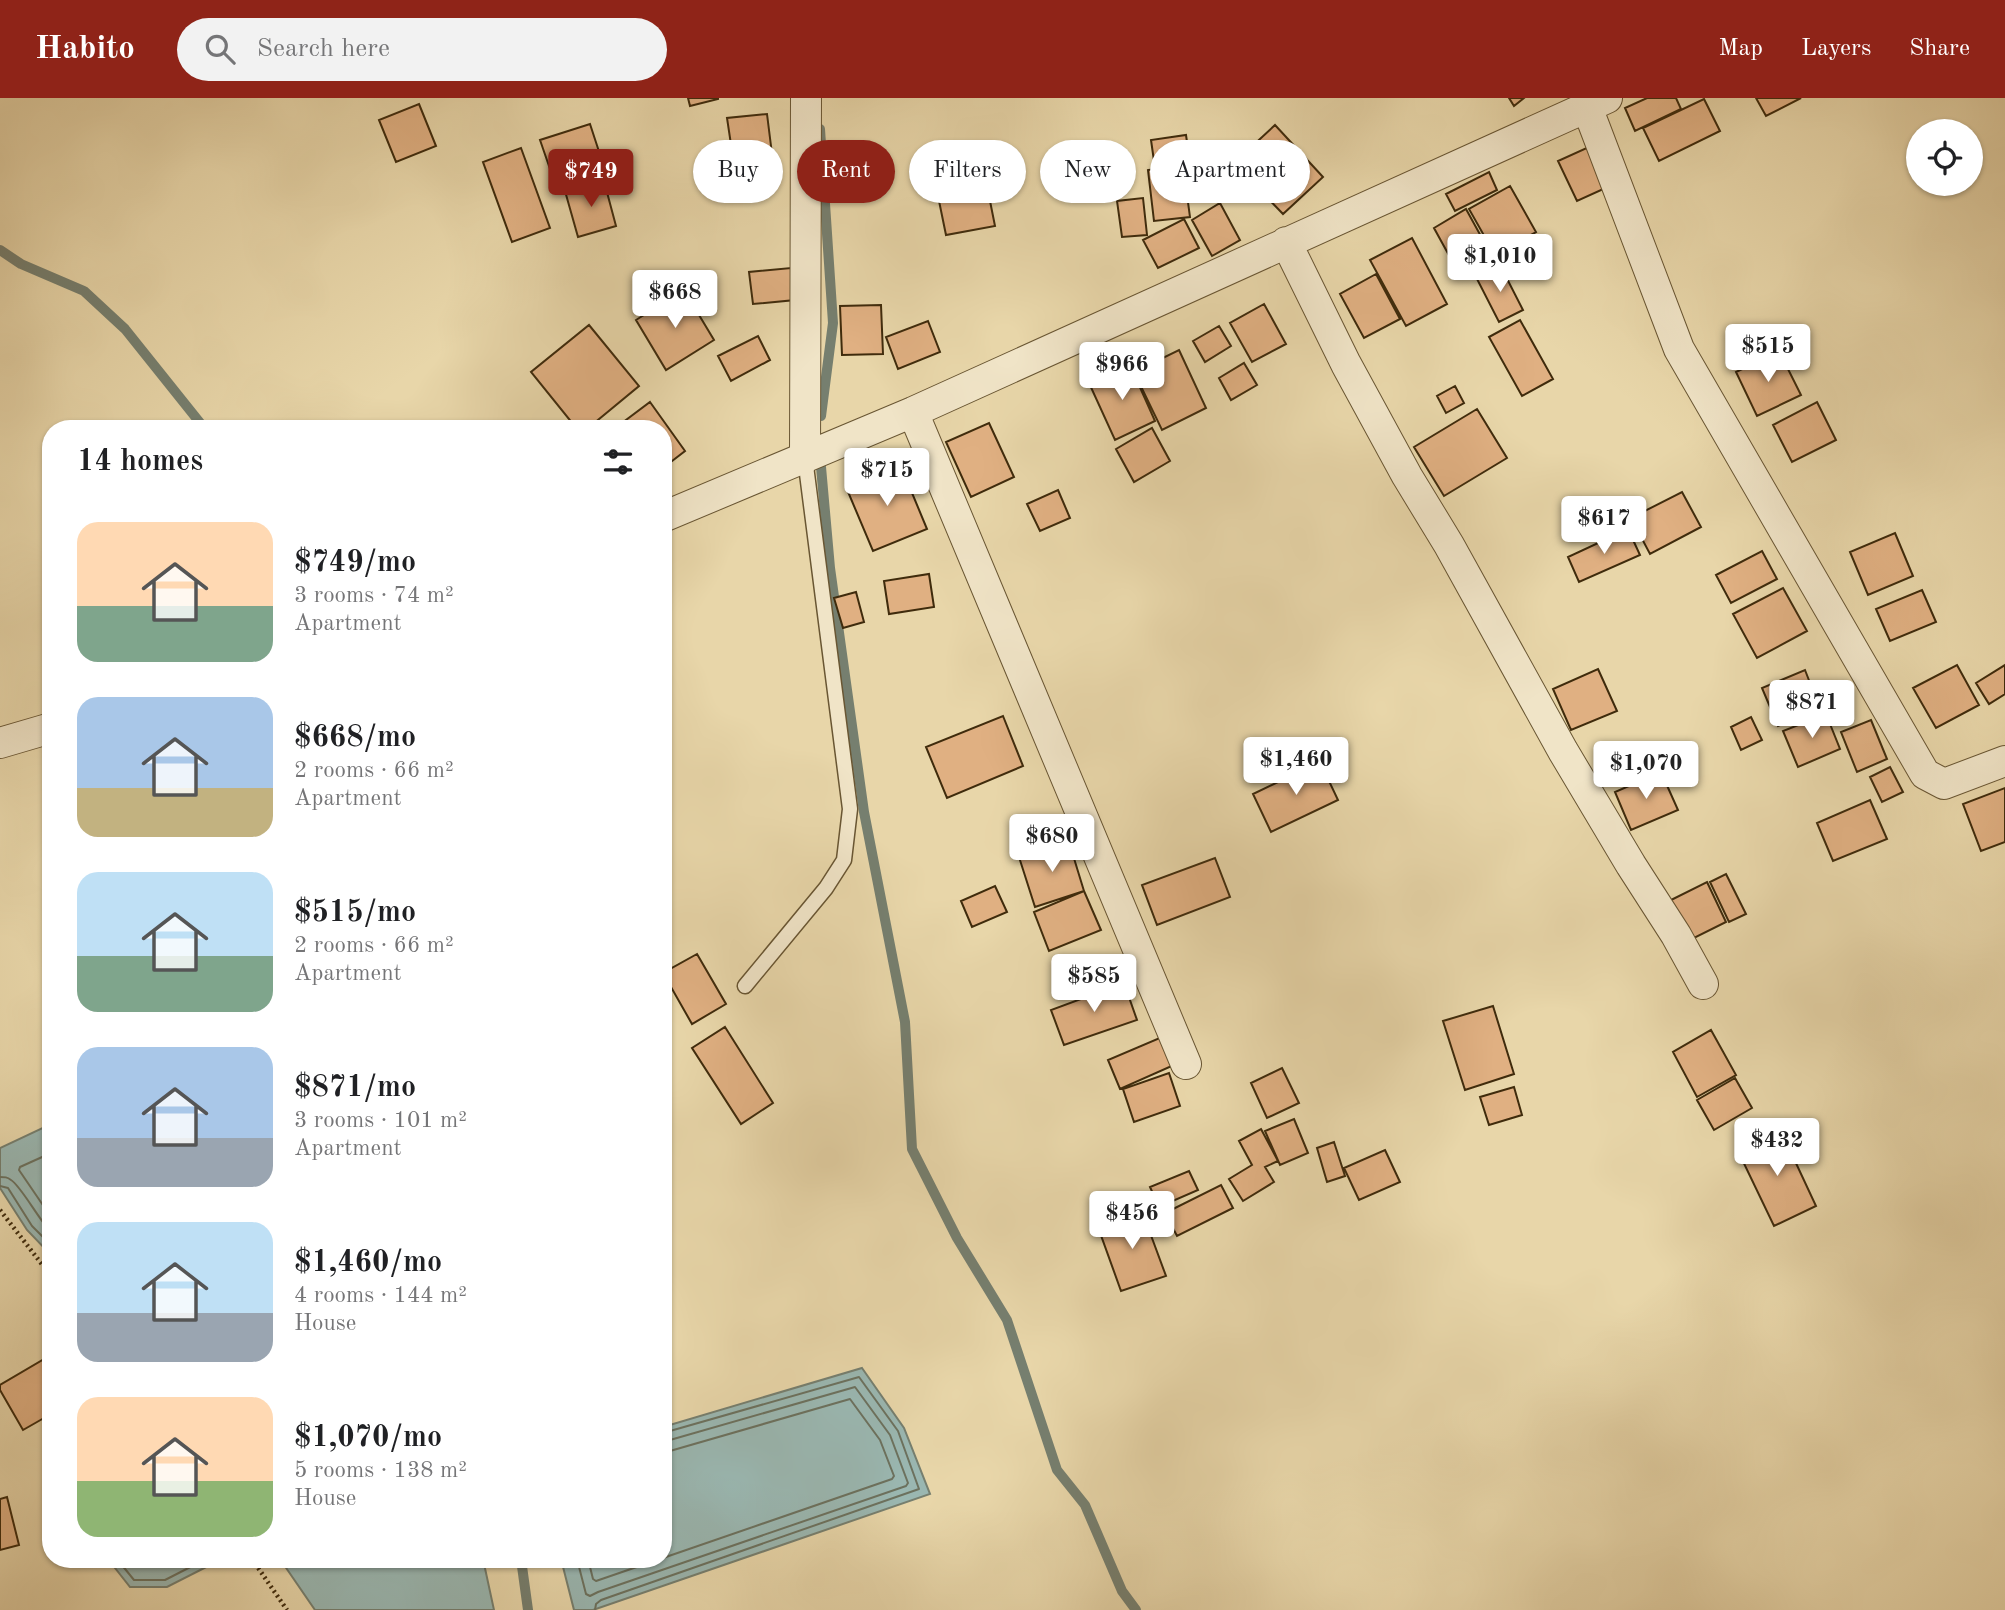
<!DOCTYPE html>
<html lang="en">
<head>
<meta charset="utf-8">
<style>
	body { margin:0; font-family:"Old Standard TT",serif; background:#f2f2f2; color:#202124; height:100vh; display:flex; flex-direction:column; font-size:26px; white-space:nowrap }
	* { box-sizing:border-box; margin:0 }
	p { font-size:23px; color:#757577 }
	.icon { flex:none; width:38px; height:38px; fill:none; stroke:currentColor; stroke-width:2; stroke-linecap:round; stroke-linejoin:round }
	.map { position:relative; flex:1; overflow:hidden }
	.panel { position:absolute; left:42px; top:322px; width:630px; height:1148px; display:flex; flex-direction:column; background:#fff; border-radius:28px; box-shadow:0 2px 5px #0004 }
	.panel>* { flex:none }
	.banner { position:absolute; left:693px; top:42px; width:665px; height:63px; display:flex; gap:14px }
	.fabs { position:absolute; left:1906px; top:21px; display:grid; gap:14px }
	.fabs a { display:grid; place-items:center; width:77px; height:77px; border-radius:50%; background:#fff; box-shadow:0 2px 5px #0004; font-size:35px }
	.price { position:absolute; translate:-50% -60px; padding:0 16px; border-radius:7px; background:#fff; color:#222; font-size:23px; line-height:46px; filter:drop-shadow(0 2px 4px #0008) }
	.price::after { content:''; position:absolute; left:50%; top:42px; width:21px; height:16px; margin-left:-10px; background:inherit; clip-path:polygon(0 0,100% 0,50% 100%) }
	.price.selected { background:#8f2418; color:#fff }
	ul { padding:0; list-style:none }
	li { display:flex; align-items:center; gap:21px; height:175px; padding:0 35px }
	li span { display:grid; place-items:center; flex:none; width:196px; height:140px; border-radius:21px; color:#555 }
	li>.icon { margin-inline-start:auto }
	span .icon { width:84px; height:84px; fill:#fffc; stroke-width:1 }
	li b { font-size:30px }
	h2 { display:flex; justify-content:space-between; align-items:center; height:84px; padding:0 35px; font-size:30px }
	.pill { padding:0 24px; border-radius:32px; background:#fff; box-shadow:0 2px 5px #0004; font-size:24px; line-height:63px }
	.pill.selected { background:#8f2418; color:#fff }
	header { display:flex; align-items:center; gap:42px; box-sizing:border-box; height:98px; padding:0 35px; background:#8f2418; color:#fff }
	header strong { font-size:33px }
	nav { display:flex; gap:38px; margin-inline-start:auto; font-size:24px }
	.search { width:490px; height:63px; background:#f2f2f2; display:flex; align-items:center; gap:18px; box-sizing:border-box; padding:0 24px; border-radius:38px; color:#757577; font-size:26px }
	.map>svg:first-child { display:block }
	.water { fill:#9ab7b1; stroke:#767f6f; stroke-width:2 }
	.lines { fill:none; stroke-linecap:round; stroke-linejoin:round }
	.shore { stroke:#6c715e; stroke-width:2 }
	.stream { stroke:#767f6f; stroke-width:10 }
	.building { fill:#e0b082; stroke:#3f2b0c; stroke-width:2 }
	.lane-casing { stroke:#695633; stroke-width:17 }
	.street-casing { stroke:#695633; stroke-width:32 }
	.path { stroke:#3f2b0c; stroke-width:4.5; stroke-dasharray:2 3.5; stroke-linecap:butt }
	.lane { stroke:#f0e4c7; stroke-width:14 }
	.street { stroke:#f0e4c7; stroke-width:30 }
</style>
</head>
<body>
<header>
<strong>Habito</strong>
<div class="search"><svg class="icon" aria-label="search" viewBox="0 0 24 24"><circle cx="10" cy="10" r="6"/><path d="M15 15l6 6"/></svg>Search here</div>
<nav><a>Map</a><a>Layers</a><a>Share</a></nav>
</header>
<div class="map">
<svg width="2005" height="1512" viewBox="0 0 2005 1512">
	<rect width="100%" height="100%" fill="#e8d6a9"/>
	<filter id="stains"><feTurbulence type="fractalNoise" baseFrequency=".00286" numOctaves="4"/><feColorMatrix values="0 0 0 0 .2 0 0 0 0 .09 0 0 0 0 .02 0 0 0 .5 -.17"/></filter>
	<radialGradient id="worn" r=".72"><stop offset=".6" stop-color="#630" stop-opacity="0"/><stop offset="1" stop-color="#630" stop-opacity=".3"/></radialGradient>
	<path class="water" d="M51,1026V1157L27,1132L0,1090V1050Z
		M862,1270L904,1330L930,1396L593,1512H574L561,1461H663V1329Z
		M108,1461H222L167,1489H130Z
		M280,1461H483L494,1512H315Z"/>
	<g class="lines">
		<path class="shore" d="M51,1055L20,1069L19,1072L51,1119
			M0,1079C5,1079 7,1079 11,1082C21,1088 39,1122 51,1134
			M0,1088L8,1090L32,1128L51,1147
			M663,1355L850,1301L880,1342L894,1378L892,1381L663,1460
			M117,1461L134,1482H165L206,1461
			M577,1461L586,1496L590,1498L598,1494L906,1388L908,1385L890,1337L855,1289L663,1344
			M588,1461L593,1481L596,1483L660,1461
			M595,1512L596,1506L601,1502L919,1391L898,1333L859,1279L663,1335"/>
		<path class="stream" d="M820,31L833,225L821,318
			M0,152L21,166L84,193L125,231L205,331
			M821,369L830,470L864,714L905,924L912,1051L957,1140L1007,1222L1057,1372L1085,1407L1122,1493L1136,1512
			M521,1461L528,1512"/>
	</g>
	<path class="building" d="M688,0H718V1L690,8Z
		M1509,0H1524L1514,8Z
		M1647,0H1676L1681,11L1635,33L1625,10Z
		M1756,0H1801L1766,18Z
		M1704,1L1720,33L1659,63L1643,30Z
		M419,6L436,48L396,64L379,22Z
		M767,16L772,56L733,60L727,20Z
		M590,26L607,78L558,94L540,42Z
		M1275,27L1323,79L1283,116L1234,65Z
		M1186,37L1189,58L1154,63L1151,42Z
		M1591,48L1610,88L1577,103L1558,63Z
		M521,50L550,130L512,144L483,64Z
		M1183,67L1190,119L1154,123L1148,72Z
		M1489,74L1497,92L1455,113L1446,96Z
		M604,83L616,128L578,139L565,93Z
		M987,88L995,128L946,137L938,98Z
		M1510,88L1536,134L1495,157L1469,111Z
		M1143,100L1147,137L1122,139L1117,103Z
		M1220,105L1240,142L1212,158L1192,122Z
		M1466,111L1494,162L1471,174L1461,156L1451,161L1434,130Z
		M1184,121L1199,150L1158,170L1143,142Z
		M1412,140L1447,206L1406,228L1370,162Z
		M1500,167L1523,212L1499,224L1476,179Z
		M791,170L795,202L753,206L749,174Z
		M1376,176L1400,221L1364,240L1340,196Z
		M684,192L714,242L666,272L636,222Z
		M1264,206L1286,246L1252,264L1230,225Z
		M881,207L883,256L842,257L840,208Z
		M1520,222L1553,281L1522,298L1489,239Z
		M928,223L940,254L898,271L886,239Z
		M589,227L639,288L587,331H577L531,274Z
		M1219,228L1231,248L1205,264L1193,243Z
		M758,238L770,262L731,283L718,258Z
		M1179,252L1206,310L1162,332L1134,274Z
		M1779,253L1801,297L1757,318L1736,274Z
		M1244,265L1257,287L1231,302L1219,280Z
		M1130,267L1155,323L1115,342L1089,285Z
		M1455,288L1464,305L1446,315L1437,298Z
		M650,304L685,353L663,370V331H614Z
		M1817,304L1836,342L1792,364L1773,327Z
		M1477,311L1507,360L1444,398L1414,349Z
		M989,325L1014,379L971,399L946,344Z
		M1152,330L1170,363L1134,384L1116,351Z
		M900,366L927,431L873,453L846,389Z
		M1058,392L1070,420L1040,433L1027,406Z
		M1682,394L1701,429L1650,456L1631,420Z
		M1628,431L1640,457L1579,484L1568,459Z
		M1895,435L1913,478L1868,497L1850,454Z
		M1762,453L1777,481L1731,505L1716,477Z
		M929,476L934,509L889,516L884,483Z
		M1783,490L1807,533L1757,560L1733,516Z
		M1922,492L1936,524L1890,543L1876,511Z
		M856,494L864,524L843,530L834,500Z
		M1957,567L1979,607L1936,630L1913,590Z
		M2005,567V596L1989,606L1976,585Z
		M1598,571L1617,613L1571,632L1553,591Z
		M1805,572L1820,611L1778,628L1762,590Z
		M1826,616L1840,651L1798,669L1783,633Z
		M1003,618L1023,668L947,700L926,649Z
		M1751,619L1762,642L1741,652L1731,629Z
		M1871,622L1887,661L1857,674L1841,634Z
		M1320,664L1338,702L1271,734L1253,696Z
		M1890,669L1903,694L1882,704L1870,679Z
		M1661,674L1678,712L1631,732L1615,694Z
		M2005,690V744L1981,753L1963,706Z
		M1870,702L1887,741L1833,763L1817,725Z
		M1069,744L1084,793L1035,809L1019,759Z
		M1215,760L1230,799L1157,827L1142,787Z
		M1726,776L1746,816L1729,824L1710,784Z
		M1707,784L1726,824L1690,842L1671,802Z
		M995,788L1007,814L972,829L961,803Z
		M1084,793L1101,832L1049,853L1034,814Z
		M697,856L726,906L692,926L663,875Z
		M1124,885L1137,922L1064,947L1051,912Z
		M1493,908L1514,976L1465,992L1443,923Z
		M725,929L773,1005L741,1026L692,950Z
		M1711,932L1736,977L1697,999L1673,954Z
		M1162,939L1174,967L1120,991L1108,962Z
		M1282,970L1299,1005L1267,1020L1251,985Z
		M1169,975L1180,1008L1134,1024L1123,991Z
		M1735,980L1752,1010L1714,1032L1697,1002Z
		M1514,989L1522,1017L1489,1027L1480,999Z
		M1294,1021L1308,1055L1280,1067L1265,1033Z
		M1261,1031L1278,1063L1265,1069L1274,1084L1243,1103L1229,1081L1252,1067L1239,1043Z
		M1781,1033L1816,1108L1774,1128L1738,1053Z
		M1334,1044L1345,1078L1327,1084L1317,1050Z
		M1385,1052L1400,1084L1359,1102L1344,1070Z
		M1189,1073L1198,1092L1159,1109L1150,1089Z
		M1221,1087L1233,1110L1177,1138L1165,1115Z
		M1142,1113L1166,1178L1121,1193L1098,1129Z
		M51,1257V1316L23,1332L0,1292V1287Z
		M7,1399L19,1447L0,1452V1401Z"/>
	<g class="lines">
		<g class="lane-casing">
			<path id="lane" d="M745,888L826,790L844,762L850,711L805,360"/>
		</g>
		<g class="street-casing">
			<path id="street" d="M1587,9L1679,251L1925,676L1944,686L2005,663
				M1286,144L1346,266L1407,378L1449,447L1563,653L1631,767L1676,837L1703,886
				M913,314L1186,966
				M805,360L806,0
				M663,419L913,314L1607,0
				M0,645L51,630"/>
		</g>
		<path class="path" d="M0,1112L51,1178
			M252,1461L287,1512"/>
		<use href="#lane" class="lane"/>
		<use href="#street" class="street"/>
	</g>
	<rect width="100%" height="100%" filter="url(#stains)"/>
	<rect width="100%" height="100%" fill="url(#worn)"/>
</svg>
<div class="fabs">
<a><svg class="icon" aria-label="locate" viewBox="0 0 24 24"><circle cx="12" cy="12" r="6"/><path d="M12 2v4M12 18v4M2 12h4M18 12h4"/></svg></a>
</div>
<b class="price selected" style="left:591px;top:111px">$749</b>
<b class="price" style="left:1500px;top:196px">$1,010</b>
<b class="price" style="left:675px;top:232px">$668</b>
<b class="price" style="left:1768px;top:286px">$515</b>
<b class="price" style="left:1122px;top:304px">$966</b>
<b class="price" style="left:887px;top:410px">$715</b>
<b class="price" style="left:1604px;top:458px">$617</b>
<b class="price" style="left:1812px;top:642px">$871</b>
<b class="price" style="left:1296px;top:699px">$1,460</b>
<b class="price" style="left:1646px;top:703px">$1,070</b>
<b class="price" style="left:1052px;top:776px">$680</b>
<b class="price" style="left:1094px;top:916px">$585</b>
<b class="price" style="left:1777px;top:1080px">$432</b>
<b class="price" style="left:1132px;top:1153px">$456</b>
<div class="banner">
<a class="pill">Buy</a>
<a class="pill selected">Rent</a>
<a class="pill">Filters</a>
<a class="pill">New</a>
<a class="pill">Apartment</a>
</div>
<section class="panel">
<h2>14 homes<svg class="icon" aria-label="filters" viewBox="0 0 24 24"><path d="M4 7h16M4 17h16"/><circle cx="9" cy="7" r="2"/><circle cx="15" cy="17" r="2"/></svg></h2>
<ul>
<li><span style="background:linear-gradient(#ffd9b3 60%,#7fa58c 0)"><svg class="icon" aria-label="home" viewBox="0 0 24 24"><path d="M3 11l9-7 9 7M6 9v11h12V9"/></svg></span><div><b>$749/mo</b><p>3 rooms · 74 m²</p><p>Apartment</p></div></li>
<li><span style="background:linear-gradient(#a9c7e8 65%,#c2b280 0)"><svg class="icon" aria-label="home" viewBox="0 0 24 24"><path d="M3 11l9-7 9 7M6 9v11h12V9"/></svg></span><div><b>$668/mo</b><p>2 rooms · 66 m²</p><p>Apartment</p></div></li>
<li><span style="background:linear-gradient(#bfe0f5 60%,#7fa58c 0)"><svg class="icon" aria-label="home" viewBox="0 0 24 24"><path d="M3 11l9-7 9 7M6 9v11h12V9"/></svg></span><div><b>$515/mo</b><p>2 rooms · 66 m²</p><p>Apartment</p></div></li>
<li><span style="background:linear-gradient(#a9c7e8 65%,#9aa5b1 0)"><svg class="icon" aria-label="home" viewBox="0 0 24 24"><path d="M3 11l9-7 9 7M6 9v11h12V9"/></svg></span><div><b>$871/mo</b><p>3 rooms · 101 m²</p><p>Apartment</p></div></li>
<li><span style="background:linear-gradient(#bfe0f5 65%,#9aa5b1 0)"><svg class="icon" aria-label="home" viewBox="0 0 24 24"><path d="M3 11l9-7 9 7M6 9v11h12V9"/></svg></span><div><b>$1,460/mo</b><p>4 rooms · 144 m²</p><p>House</p></div></li>
<li><span style="background:linear-gradient(#ffd9b3 60%,#8fb573 0)"><svg class="icon" aria-label="home" viewBox="0 0 24 24"><path d="M3 11l9-7 9 7M6 9v11h12V9"/></svg></span><div><b>$1,070/mo</b><p>5 rooms · 138 m²</p><p>House</p></div></li>
</ul>
</section>
</div>
</body>
</html>
